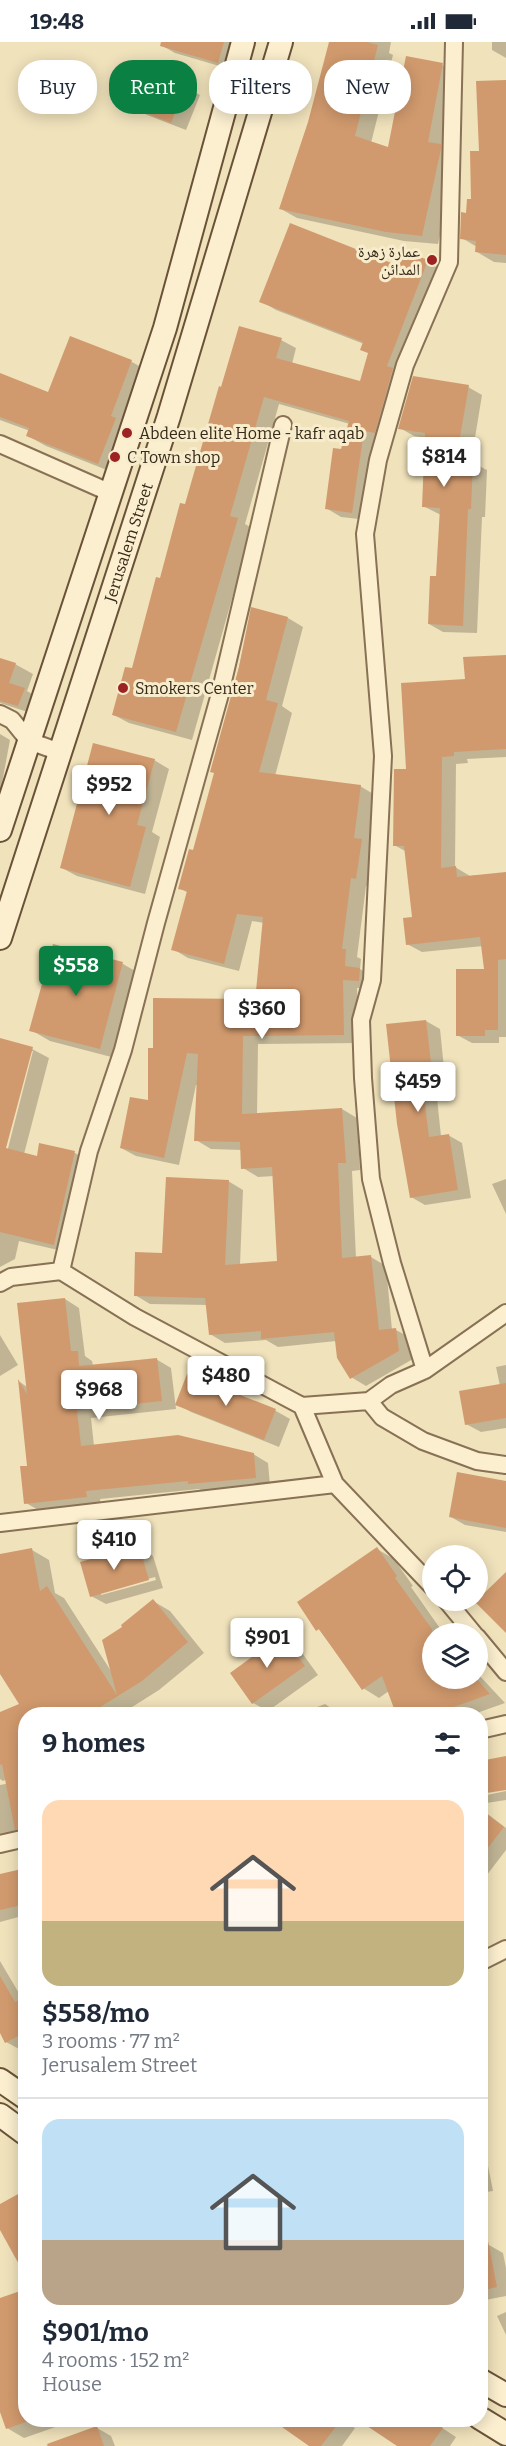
<!DOCTYPE html>
<html lang="en">
<head>
<meta charset="utf-8">
<style>
	body { margin:0; font-family:Bitter,"Noto Naskh Arabic",serif; background:#f6f6f7; color:#1f2937; height:100vh; display:flex; flex-direction:column; font-size:22px; white-space:nowrap }
	* { box-sizing:border-box; margin:0 }
	p { font-size:20px; color:#747a83 }
	.icon { flex:none; width:33px; height:33px; fill:none; stroke:currentColor; stroke-width:2; stroke-linecap:round; stroke-linejoin:round }
	.map { position:relative; flex:1; overflow:hidden }
	.drawer { position:absolute; left:18px; top:1665px; width:470px; height:720px; display:flex; flex-direction:column; background:#fff; border-radius:24px; box-shadow:0 3px 15px #0003 }
	.drawer>* { flex:none }
	.guide { position:absolute; left:18px; top:18px; width:471px; height:54px; display:flex; gap:12px }
	.fabs { position:absolute; left:422px; top:1503px; display:grid; gap:12px }
	.fabs a { display:grid; place-items:center; width:66px; height:66px; border-radius:50%; background:#fff; box-shadow:0 3px 15px #0003; font-size:30px }
	.price { position:absolute; translate:-50% -51px; padding:0 14px; border-radius:6px; background:#fff; color:#222; font-size:20px; line-height:39px; filter:drop-shadow(0 2px 3px #0008) }
	.price::after { content:''; position:absolute; left:50%; top:36px; width:18px; height:14px; margin-left:-9px; background:inherit; clip-path:polygon(0 0,100% 0,50% 100%) }
	.price.selected { background:#0b8043; color:#fff }
	ul { padding:0; list-style:none }
	li { display:grid; align-content:center; gap:12px; height:318px; padding:0 24px }
	li+li { border-top:2px solid #e0e1e3 }
	li span { display:grid; place-items:center; height:186px; border-radius:18px; color:#555 }
	li>.icon { margin-inline-start:auto }
	span .icon { width:108px; height:108px; fill:#fffc; stroke-width:1 }
	li b { font-size:26px }
	h2 { display:flex; justify-content:space-between; align-items:center; height:72px; padding:0 24px; font-size:26px }
	.chip { padding:0 21px; border-radius:24px; background:#fff; box-shadow:0 3px 15px #0003; font-size:21px; line-height:54px }
	.chip.selected { background:#0b8043; color:#fff }
	.status { display:flex; justify-content:space-between; align-items:center; height:42px; padding:0 30px; background:#fff; direction:ltr }
	.status svg { height:16px; fill:currentColor }
	.map>svg:first-child { display:block }
	.shadow { fill:#0003; fill-rule:evenodd }
	.building { fill:#d19a6e }
	.lines { fill:none; stroke-linecap:round; stroke-linejoin:round }
	.minor-casing { stroke:#887154; stroke-width:20 }
	.secondary-casing { stroke:#6a5238; stroke-width:26 }
	.minor { stroke:#fbefcf; stroke-width:16 }
	.secondary { stroke:#fbefcf; stroke-width:22 }
	.poi-dot { fill:#9b2321; stroke:#f7eccb; stroke-width:2 }
	.labels { text-anchor:middle; stroke-width:6; stroke-linejoin:round; paint-order:stroke }
	.poi-label { font-size:16px; fill:#36291a; stroke:#f7eccb; text-anchor:start }
	.street-label { font-size:16px; fill:#36291a; stroke:#f7eccb }
</style>
</head>
<body>
<div class="status"><b>19:48</b><svg viewBox="0 0 49 12"><path d="M0 12V9h3v3zM5 12V6h3v6zM10 12V3h3v9zM15 12V0h3v12zM26 1h20v11H26zM47 4h2v5h-2z"/></svg></div>
<div class="map">
<svg width="506" height="2404" viewBox="0 0 506 2404">
	<rect width="100%" height="100%" fill="#f0e2bb"/>
	<path class="shadow" d="M161,0H241L233,28L175,11L161,3Z
		M331,0H391L389,11L393,13L371,101L389,107L442,23L458,32L457,116L438,202L404,199L297,176L281,167L310,81Z
		M492,0H506V16L492,8Z
		M506,40V221L494,220L477,210V205L462,196L473,159L480,111Z
		M185,45L200,53L186,88L147,73L132,64Z
		M406,211L443,228L408,336L368,478L341,475L326,466L350,382L279,362L245,482L252,486L192,698L129,681L114,673L133,628L186,464L281,298L296,306L292,322L361,341L370,311L364,302L276,268L261,259L400,226Z
		M71,296L132,320L150,330L117,432L46,404L28,394L30,389L0,378V333L49,351Z
		M468,345L482,353L471,420L487,428L485,475H482L477,591L443,590L429,582L438,536L441,473L423,464L427,396L414,394L400,386Z
		M252,567L288,576L303,585L282,664L292,671L275,734L360,744L375,753L369,803L376,807L371,845L366,844L357,915L361,917L360,927L374,936L373,947L357,946L359,1001L258,1002L257,1073L342,1067L357,1076L360,1128L352,1129L356,1216L371,1215L386,1224L392,1288H396L411,1296L413,1317L366,1344L351,1335L336,1299L278,1305L266,1298L225,1301L210,1292L208,1263L150,1262L135,1253L164,1212L228,1139L243,1148L240,1223L278,1220L274,1134L258,1135L243,1126L242,1108L211,1107L196,1098L198,1043H196L179,1123L136,1114L121,1106L149,1060L150,1008L248,959L258,950L264,881L252,879L239,929L188,916L173,907L188,851L180,846L194,809L215,732Z
		M506,614V715L467,717L468,721L456,722L455,825L470,834L506,831V995H499V1001H472L457,993L485,928L483,904L422,910L407,902L414,877L407,810L394,803L408,729L466,639Z
		M0,618L15,622L33,632L27,649L42,658L37,673L0,661Z
		M0,692L10,698L0,752Z
		M154,718L169,727L152,790L160,795L145,852L77,834L62,826Z
		M54,903L123,922L142,933L119,1017L50,999L31,988Z
		M426,979L440,987L445,1036L435,1037L441,1094L448,1093L462,1101L471,1156L425,1163L411,1155L398,1082Z
		M0,998L32,1007L49,1016L24,1112L38,1116L41,1103L75,1111L92,1121L71,1211L19,1199L15,1217L0,1225ZM30,1009H33L6,1114L3,1113Z
		M506,1137V1172L492,1142Z
		M65,1257L79,1266L85,1314L92,1319L93,1324L156,1317L171,1326L176,1367L91,1376L94,1404L253,1412L268,1421L270,1443L204,1450L199,1447L100,1457L101,1463L40,1469L26,1461L29,1425L20,1340L27,1345Z
		M0,1293L18,1323L0,1334Z
		M506,1323V1386L481,1390L466,1382L500,1344L496,1325Z
		M188,1334L276,1369L290,1377L279,1405L191,1370L177,1362Z
		M506,1440V1490L465,1483L451,1475Z
		M139,1505L153,1514L163,1546L106,1562L91,1554ZM155,1535L156,1538L101,1553V1550Z
		M377,1507L394,1517L413,1544L411,1545L444,1592H432V1636H477V1631L505,1661L474,1672H398L389,1649L379,1656L363,1646L299,1561Z
		M32,1508L49,1518L55,1551L64,1556L111,1629L125,1585L153,1559L170,1569L204,1611L159,1648L121,1672H26V1728L3,1739L0,1737V1672L21,1662L0,1629V1513Z
		M282,1595L297,1604L318,1633L268,1669L253,1661Z
		M325,1662L340,1672H299Z
		M506,1716V1746L487,1750V1753L506,1749V1758L480,1762V1721Z
		M26,1738V1789L0,1794V1743Z
		M480,1766L506,1786V1808L480,1842Z
		M26,1828V1873L0,1880V1834Z
		M0,1919L23,1958L26,1956V2006L21,2008L6,2000L0,1988Z
		M480,2083L493,2149L480,2151Z
		M489,2203L503,2211L506,2226V2254L480,2259V2205Z
		M0,2258L26,2378H65L67,2381L24,2396L7,2386L0,2368Z
		M506,2270V2293L497,2274Z
		M275,2378H344L355,2386L342,2404H312Z
		M360,2378H430L456,2395L450,2404H400Z
		M97,2386L111,2394L115,2404H46Z"/>
	<path class="building" d="M161,0H224L218,21L160,4Z
		M329,0H367L378,3L355,94L388,105L406,14L443,21L428,100L441,102V107L422,194L386,190L279,167L308,80Z
		M145,27L186,43L171,81L130,65Z
		M506,38V213L475,210L476,199L460,197L461,170L466,171L467,157H471L470,109H479L476,39Z
		M290,181L399,224L405,209L428,218L387,324L393,326L375,391L364,389L352,471L325,467L333,406L341,407L349,379L264,355L230,474L238,476L176,690L112,673L125,625L132,626L156,535L160,536L180,461L185,462L219,344L221,345L239,284L282,296L276,316L360,339L368,311L360,308L363,300L259,260Z
		M70,294L132,318L111,374L116,376L98,422L26,394L29,386L0,375V331L48,350Z
		M413,334L469,343L456,418L473,419L471,467H468L463,584L428,582L430,534H436L440,466L422,465L425,391L398,387Z
		M251,565L288,575L266,658L278,661L259,730L361,743L354,796L362,797L356,837L351,836L342,907H346L345,924L360,926L359,939L343,938L344,993L243,994L242,1072L342,1066L346,1121H338L342,1216L371,1213L379,1288L396,1286L399,1309L350,1337L337,1316L334,1290L261,1297V1289L209,1293L205,1256L134,1254L135,1210L162,1211L166,1135L229,1138L225,1223L277,1219L272,1125L241,1127L240,1100L194,1099L198,1012L187,1011L164,1116L120,1106L130,1055L148,1058V1006H153V956L247,957V949H256L263,875L237,872L224,922L171,908L187,849L178,847L189,807L193,808L214,731L210,730L239,625Z
		M506,613V707L454,710V714L442,715L441,826L456,824L457,835L506,830V917L498,918V988H485V994H456V927H484L480,895L406,903L403,876L412,875L404,804H393L394,727H406L401,641L465,637L463,615Z
		M0,616L16,621L9,641L25,646L18,664L0,659Z
		M93,701L155,717L137,783L146,785L130,845L60,826Z
		M53,902L123,920L100,1007L29,989Z
		M426,978L432,1029L421,1030L429,1095L449,1092L458,1148L410,1156L397,1082L386,982Z
		M0,996L33,1005L6,1106L37,1114L39,1101L75,1109L54,1203L0,1190Z
		M65,1256L71,1309H78L79,1324L157,1316L162,1359L77,1368L81,1404L178,1393L254,1411L256,1436L188,1442V1439L86,1449L87,1455L24,1462L20,1424H27L18,1337L27,1352L17,1261Z
		M187,1332L276,1367L264,1398L175,1363Z
		M506,1341V1376L465,1383L459,1349Z
		M457,1430L506,1439V1486L449,1475Z
		M139,1504L149,1538L90,1555L80,1520Z
		M377,1505L397,1534L395,1536L432,1587V1636H476L490,1652L434,1672H396L382,1634L362,1648L319,1587L316,1589L297,1560Z
		M32,1506L40,1549L47,1544L117,1653L102,1598L122,1585L121,1583L153,1557L188,1600L142,1639L89,1672H26V1786L15,1788L2,1722L0,1723V1670L19,1662L0,1632V1512Z
		M506,1530V1591L475,1560Z
		M282,1593L305,1624L252,1662L230,1631Z
		M506,1714V1748L480,1752V1719Z
		M480,1767L504,1785L480,1816Z
		M26,1826V1862L0,1868V1832Z
		M0,1934L15,1960L26,1954V1990L5,2001L0,1991Z
		M20,2151L26,2161V2235L0,2188V2162Z
		M480,2194H487L497,2245L480,2249Z
		M26,2247V2380L6,2387L0,2370V2256Z
		M272,2378H341L321,2404H309Z
		M358,2378H431L443,2386L430,2404H397Z
		M97,2384L104,2404H48L47,2402Z"/>
	<g class="lines">
		<g class="minor-casing">
			<path id="minor" d="M0,402L111,451
				M0,672L12,678L29,699L60,710
				M61,1229L89,1109L123,1008L156,881L220,652L283,383
				M0,1241L11,1235L61,1229L135,1275L302,1364L335,1442L432,1544
				M425,1328L506,1271
				M369,1359L382,1375L423,1399L477,1419L506,1423
				M302,1364L369,1359L391,1343L425,1328L392,1221L371,1137L363,1036L361,978L372,938L383,714L365,492L378,418L405,323L449,220L454,0
				M0,1481L335,1442
				M446,1558L474,1592
				M477,1595L506,1630
				M480,1688L506,1682
				M0,1802L26,1796
				M480,1920L506,1907"/>
		</g>
		<g class="secondary-casing">
			<g id="secondary">
				<path d="M0,788L165,286L243,0"/>
				<path id="s1" d="M0,896L169,374L281,0"/>
				<path d="M0,2038L26,2056"/>
				<path d="M0,2073L26,2092"/>
				<path d="M480,2338L506,2353"/>
				<path d="M480,2376L506,2392"/>
			</g>
		</g>
		<use href="#minor" class="minor"/>
		<use href="#secondary" class="secondary"/>
	</g>
	<g class="poi-dot">
		<circle cx="432" cy="218" r="6"/>
		<circle cx="127" cy="391" r="6"/>
		<circle cx="115" cy="415" r="6"/>
		<circle cx="123" cy="646" r="6"/>
	</g>
	<g class="labels">
		<g class="poi-label">
			<text x="420" y="215" text-anchor="end">عمارة زهرة<tspan x="420" dy="18">المدائن</tspan></text>
			<text x="139" y="397">Abdeen elite Home - kafr aqab</text>
			<text x="127" y="421">C Town shop</text>
			<text x="135" y="652">Smokers Center</text>
		</g>
		<g class="street-label">
			<text dy="6" stroke="none"><textPath href="#s1" startOffset="416">Jerusalem Street</textPath></text>
		</g>
	</g>
</svg>
<div class="fabs">
<a><svg class="icon" aria-label="locate" viewBox="0 0 24 24"><circle cx="12" cy="12" r="6"/><path d="M12 2v4M12 18v4M2 12h4M18 12h4"/></svg></a>
<a><svg class="icon" aria-label="layers" viewBox="0 0 24 24"><path d="M12 4l9 5-9 5-9-5zM3 14l9 5 9-5"/></svg></a>
</div>
<b class="price" style="left:444px;top:446px">$814</b>
<b class="price" style="left:109px;top:774px">$952</b>
<b class="price selected" style="left:76px;top:955px">$558</b>
<b class="price" style="left:262px;top:998px">$360</b>
<b class="price" style="left:418px;top:1071px">$459</b>
<b class="price" style="left:226px;top:1365px">$480</b>
<b class="price" style="left:99px;top:1379px">$968</b>
<b class="price" style="left:114px;top:1529px">$410</b>
<b class="price" style="left:267px;top:1627px">$901</b>
<div class="guide">
<a class="chip">Buy</a>
<a class="chip selected">Rent</a>
<a class="chip">Filters</a>
<a class="chip">New</a>
</div>
<section class="drawer">
<h2>9 homes<svg class="icon" aria-label="filters" viewBox="0 0 24 24"><path d="M4 7h16M4 17h16"/><circle cx="9" cy="7" r="2"/><circle cx="15" cy="17" r="2"/></svg></h2>
<ul>
<li><span style="background:linear-gradient(#ffd9b3 65%,#c2b280 0)"><svg class="icon" aria-label="home" viewBox="0 0 24 24"><path d="M3 11l9-7 9 7M6 9v11h12V9"/></svg></span><div><b>$558/mo</b><p>3 rooms · 77 m²</p><p>Jerusalem Street</p></div></li>
<li><span style="background:linear-gradient(#bfe0f5 65%,#b9a48a 0)"><svg class="icon" aria-label="home" viewBox="0 0 24 24"><path d="M3 11l9-7 9 7M6 9v11h12V9"/></svg></span><div><b>$901/mo</b><p>4 rooms · 152 m²</p><p>House</p></div></li>
</ul>
</section>
</div>
</body>
</html>
